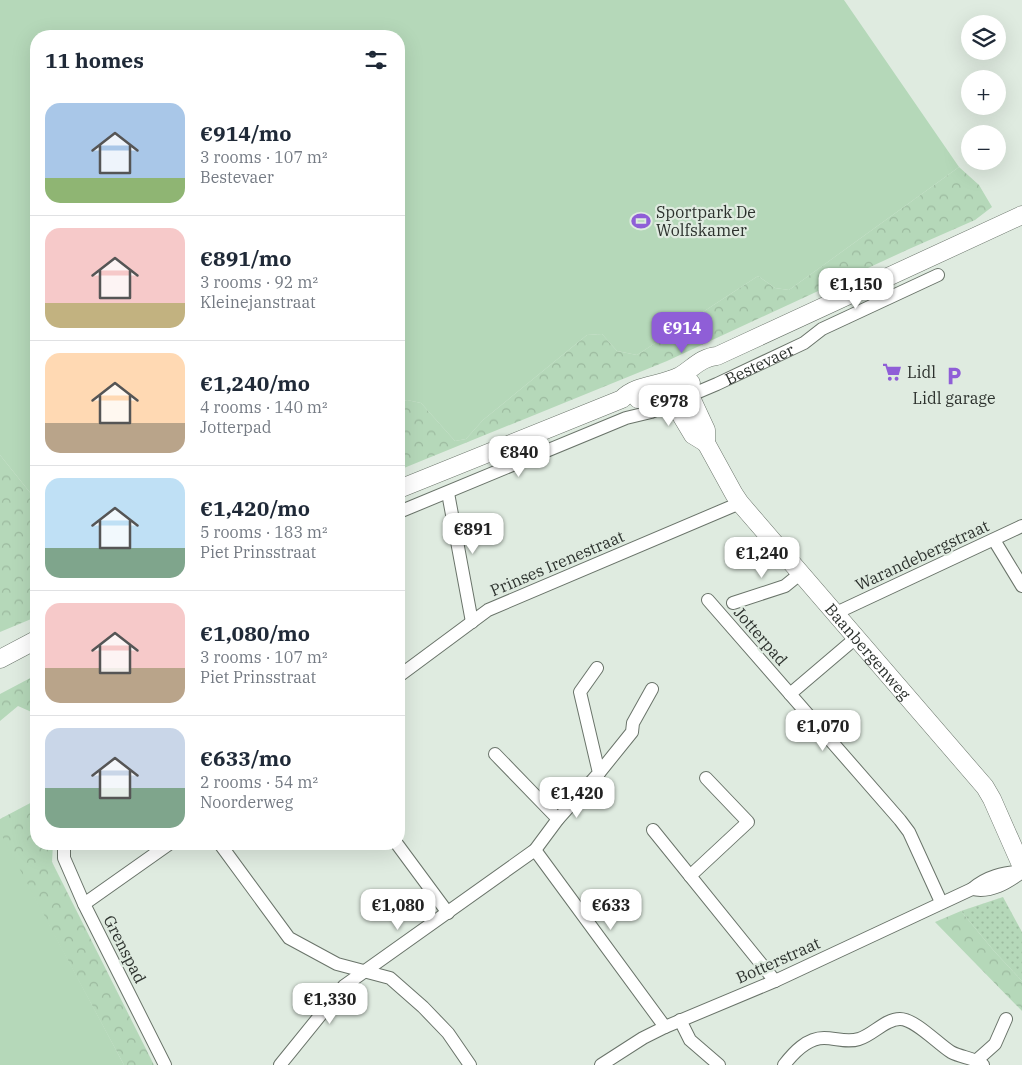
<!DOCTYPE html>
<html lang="en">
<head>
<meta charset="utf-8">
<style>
	body { margin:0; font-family:"IBM Plex Serif",serif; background:#f2f2f3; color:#1f2937; height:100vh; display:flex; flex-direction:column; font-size:19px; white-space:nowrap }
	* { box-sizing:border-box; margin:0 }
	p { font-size:16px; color:#747a83 }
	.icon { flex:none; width:28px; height:28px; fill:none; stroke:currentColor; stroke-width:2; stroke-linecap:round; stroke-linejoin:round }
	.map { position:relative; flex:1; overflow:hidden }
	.drawer { position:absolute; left:30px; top:30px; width:375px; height:820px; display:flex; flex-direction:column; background:#fff; border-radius:20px; box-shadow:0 5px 20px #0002 }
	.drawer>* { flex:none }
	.tools { position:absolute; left:961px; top:15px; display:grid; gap:10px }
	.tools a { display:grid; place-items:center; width:45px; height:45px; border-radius:50%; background:#fff; box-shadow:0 5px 20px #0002; font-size:25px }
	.price { position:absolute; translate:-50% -42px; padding:0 11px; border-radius:10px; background:#fff; color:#222; font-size:16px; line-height:32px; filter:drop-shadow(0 1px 2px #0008) }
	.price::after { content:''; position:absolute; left:50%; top:30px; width:15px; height:11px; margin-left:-8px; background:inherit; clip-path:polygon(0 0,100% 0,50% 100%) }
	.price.on { background:#8f5ed7; color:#fff }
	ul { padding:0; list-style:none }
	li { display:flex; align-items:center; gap:15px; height:125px; padding:0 15px }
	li+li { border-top:1px solid #e0e1e3 }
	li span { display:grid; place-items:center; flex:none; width:140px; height:100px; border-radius:15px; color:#555 }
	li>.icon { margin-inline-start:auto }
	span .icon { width:60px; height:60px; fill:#fffc; stroke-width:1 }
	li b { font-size:21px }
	h2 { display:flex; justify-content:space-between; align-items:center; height:60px; padding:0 15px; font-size:21px }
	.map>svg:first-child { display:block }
	.grass { fill:url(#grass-dots) }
	.forest { fill:url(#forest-crowns) }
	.pitch { fill:#b5d8b9 }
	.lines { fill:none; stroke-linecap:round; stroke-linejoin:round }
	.street-casing { stroke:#6a746a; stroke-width:14 }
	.secondary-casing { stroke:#6a746a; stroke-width:19 }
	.street { stroke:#fff; stroke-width:12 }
	.secondary { stroke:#fff; stroke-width:18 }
	.labels { text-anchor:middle; stroke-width:4.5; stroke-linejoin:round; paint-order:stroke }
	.poi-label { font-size:16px; fill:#2c312d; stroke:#dfebe0; text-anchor:start }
	.street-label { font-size:16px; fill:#2c312d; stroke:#dfebe0 }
</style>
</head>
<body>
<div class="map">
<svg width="1022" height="1065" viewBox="0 0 1022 1065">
	<defs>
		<pattern id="grass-dots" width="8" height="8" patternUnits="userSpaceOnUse" patternTransform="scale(1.25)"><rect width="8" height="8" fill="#b5d8b9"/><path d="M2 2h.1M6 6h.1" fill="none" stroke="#9cba9f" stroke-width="1.8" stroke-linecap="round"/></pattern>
		<pattern id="forest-crowns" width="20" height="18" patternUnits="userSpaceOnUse" patternTransform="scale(1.25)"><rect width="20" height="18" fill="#b5d8b9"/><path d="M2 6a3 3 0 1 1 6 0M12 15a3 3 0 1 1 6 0" fill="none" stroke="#9cba9f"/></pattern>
	</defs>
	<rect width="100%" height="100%" fill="#dfebe0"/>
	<path class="grass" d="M1003,897L1022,932V981L994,951L961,911Z"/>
	<path class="forest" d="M959,167L979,185L992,207L975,220L909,249L667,361L399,470V403L407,400L421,403L455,441L466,439L483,420L587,335L602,334L617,351L637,355L758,276L775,288L789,290Z
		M0,455L36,500V617L0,632Z
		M36,675V714L18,706L0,721V694Z
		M36,800V844H53L52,862L154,1065H124L0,834V819Z
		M961,911L994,951L1022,981V1011L935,922Z"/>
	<path class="pitch" d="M0,0H844L959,167L789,290L775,288L758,276L637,355L617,351L602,334L587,335L483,420L466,439L455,441L421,403L407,400L399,403V36H36V500L0,455Z
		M0,834H1L124,1065H0Z"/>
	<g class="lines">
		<g class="street-casing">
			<g id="street">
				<path d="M448,493L472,622"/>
				<path id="s1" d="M399,512L626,418L651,412L717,384L804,343L822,329L938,275"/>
				<path d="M994,540L1022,586"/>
				<path d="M708,600L900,820L909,832L941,902"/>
				<path d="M733,603L785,586L801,573"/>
				<path d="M836,613L1022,526"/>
				<path d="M399,676L488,610L740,503"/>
				<path d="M790,694L857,637"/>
				<path d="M495,754L558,819"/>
				<path d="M599,773L632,732L633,723L652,689"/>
				<path d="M653,830L775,981"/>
				<path d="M64,844V858L84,904L165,1065"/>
				<path d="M220,844L289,938L337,964L390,978L423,1007L448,1033L470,1065"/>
				<path d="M397,844L448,913"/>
				<path d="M535,850L665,1027"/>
				<path d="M690,876L748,822L706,778"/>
				<path d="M972,889C991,893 1007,883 1022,872"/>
				<path d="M84,904L169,844"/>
				<path d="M680,1020L690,1040L719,1065"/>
				<path d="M977,1060L995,1044L1006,1019"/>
				<path d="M280,1065L344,986L535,850L558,819L599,773L580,692L597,668"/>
				<path d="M601,1065L643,1038L665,1027L775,981L972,889C987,876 1003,873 1022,871"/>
				<path d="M784,1065C794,1052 807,1038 824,1038C836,1038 847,1043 859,1039C873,1035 885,1019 900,1019C915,1019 938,1044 951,1052C962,1058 973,1057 983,1065"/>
			</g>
		</g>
		<g class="secondary-casing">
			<g id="secondary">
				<path id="s2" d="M671,380L686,387L706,430V443L734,494L740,503L985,787L992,799L1022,867"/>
				<path d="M670,385L669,395L693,435L706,443"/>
				<path d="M638,399L669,395L691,383"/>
				<path d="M399,489L622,399C636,384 661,386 680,376C693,368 702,357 717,356L1022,215"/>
				<path d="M0,659L36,640"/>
			</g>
		</g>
		<use href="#street" class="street"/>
		<use href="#secondary" class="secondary"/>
	</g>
	<defs>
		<g id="stadium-bare" transform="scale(1.5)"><path d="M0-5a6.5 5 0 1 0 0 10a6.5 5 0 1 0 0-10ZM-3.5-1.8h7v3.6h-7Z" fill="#8f5ed7" stroke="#dfebe0" stroke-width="2.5" paint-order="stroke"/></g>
		<g id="supermarket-bare" transform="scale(1.5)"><path d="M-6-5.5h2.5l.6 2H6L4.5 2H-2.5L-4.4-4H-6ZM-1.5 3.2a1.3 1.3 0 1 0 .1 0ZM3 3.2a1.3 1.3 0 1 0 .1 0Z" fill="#8f5ed7" stroke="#dfebe0" stroke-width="2.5" paint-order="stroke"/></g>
		<g id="parking-bare" transform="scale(1.5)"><path d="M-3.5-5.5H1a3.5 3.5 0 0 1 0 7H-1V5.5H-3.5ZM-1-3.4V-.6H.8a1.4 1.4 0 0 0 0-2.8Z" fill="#8f5ed7" stroke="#dfebe0" stroke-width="2.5" paint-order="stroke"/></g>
	</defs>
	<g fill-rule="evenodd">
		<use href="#stadium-bare" x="641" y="221"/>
		<use href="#supermarket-bare" x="892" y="372"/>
		<use href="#parking-bare" x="954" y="376"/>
	</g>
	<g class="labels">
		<g class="poi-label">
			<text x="656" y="218">Sportpark De<tspan x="656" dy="18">Wolfskamer</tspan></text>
			<text x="907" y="378">Lidl</text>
			<text x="954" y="404" text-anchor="middle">Lidl garage</text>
		</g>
		<g class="street-label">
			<text dy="6" stroke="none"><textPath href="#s1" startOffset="390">Bestevaer</textPath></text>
			<text transform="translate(922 555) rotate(-25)" y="6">Warandebergstraat</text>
			<text transform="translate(557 563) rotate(-23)" y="6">Prinses Irenestraat</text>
			<text transform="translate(761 636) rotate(49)" y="6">Jotterpad</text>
			<text dy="6" stroke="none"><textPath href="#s2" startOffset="342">Baanbergenweg</textPath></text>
			<text transform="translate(125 949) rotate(63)" y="6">Grenspad</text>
			<text transform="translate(778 960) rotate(-24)" y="6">Botterstraat</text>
		</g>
	</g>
</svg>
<div class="tools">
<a><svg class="icon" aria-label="layers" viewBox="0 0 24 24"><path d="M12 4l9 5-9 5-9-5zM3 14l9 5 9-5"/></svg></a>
<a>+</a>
<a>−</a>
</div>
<b class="price" style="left:856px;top:310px">€1,150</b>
<b class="price on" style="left:682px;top:354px">€914</b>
<b class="price" style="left:669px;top:427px">€978</b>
<b class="price" style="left:519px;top:478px">€840</b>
<b class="price" style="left:473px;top:555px">€891</b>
<b class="price" style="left:762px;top:579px">€1,240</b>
<b class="price" style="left:823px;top:752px">€1,070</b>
<b class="price" style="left:577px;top:819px">€1,420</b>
<b class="price" style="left:398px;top:931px">€1,080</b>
<b class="price" style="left:611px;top:931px">€633</b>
<b class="price" style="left:330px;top:1025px">€1,330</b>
<section class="drawer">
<h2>11 homes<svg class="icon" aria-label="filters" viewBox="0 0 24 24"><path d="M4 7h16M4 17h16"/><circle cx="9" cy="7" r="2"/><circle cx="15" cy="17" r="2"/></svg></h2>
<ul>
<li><span style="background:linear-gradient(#a9c7e8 75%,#8fb573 0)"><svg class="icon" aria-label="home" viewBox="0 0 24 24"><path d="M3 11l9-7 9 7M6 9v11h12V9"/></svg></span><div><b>€914/mo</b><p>3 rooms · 107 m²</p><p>Bestevaer</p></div></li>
<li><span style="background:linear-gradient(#f6c9c9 75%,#c2b280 0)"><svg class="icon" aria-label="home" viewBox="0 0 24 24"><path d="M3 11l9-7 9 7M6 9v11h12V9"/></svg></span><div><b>€891/mo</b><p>3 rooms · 92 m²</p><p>Kleinejanstraat</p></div></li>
<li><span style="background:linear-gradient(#ffd9b3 70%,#b9a48a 0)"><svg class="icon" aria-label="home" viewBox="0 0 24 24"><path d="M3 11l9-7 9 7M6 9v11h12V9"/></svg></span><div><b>€1,240/mo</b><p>4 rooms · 140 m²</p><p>Jotterpad</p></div></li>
<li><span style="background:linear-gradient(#bfe0f5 70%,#7fa58c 0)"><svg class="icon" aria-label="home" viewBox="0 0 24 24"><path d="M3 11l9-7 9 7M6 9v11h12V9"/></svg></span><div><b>€1,420/mo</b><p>5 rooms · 183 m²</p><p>Piet Prinsstraat</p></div></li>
<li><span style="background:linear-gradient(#f6c9c9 65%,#b9a48a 0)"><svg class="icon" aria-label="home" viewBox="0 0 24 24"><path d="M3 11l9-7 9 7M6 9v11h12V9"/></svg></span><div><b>€1,080/mo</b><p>3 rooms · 107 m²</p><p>Piet Prinsstraat</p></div></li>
<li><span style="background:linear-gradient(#c9d6e8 60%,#7fa58c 0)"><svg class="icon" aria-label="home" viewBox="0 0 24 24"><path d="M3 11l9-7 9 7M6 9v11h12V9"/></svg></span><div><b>€633/mo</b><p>2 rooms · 54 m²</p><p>Noorderweg</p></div></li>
</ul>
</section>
</div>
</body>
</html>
